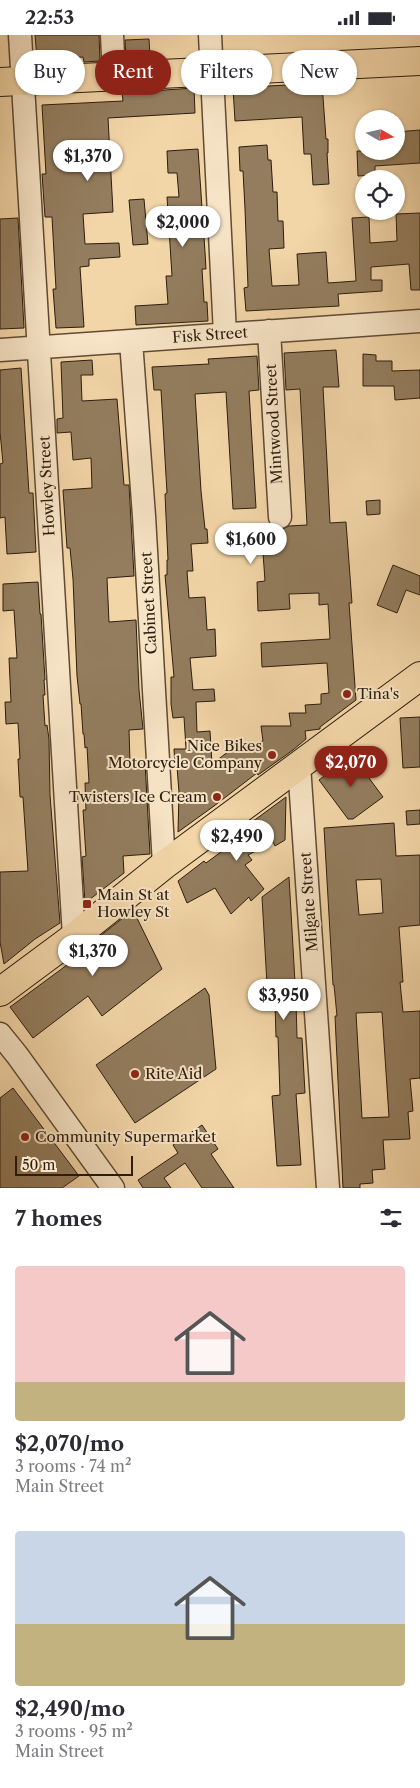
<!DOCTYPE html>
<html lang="en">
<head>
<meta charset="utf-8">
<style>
	body { margin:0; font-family:"Libre Caslon Text",serif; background:#f7f7f7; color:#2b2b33; height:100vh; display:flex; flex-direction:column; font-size:19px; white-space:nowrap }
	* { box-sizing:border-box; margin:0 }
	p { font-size:16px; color:#7c7c81 }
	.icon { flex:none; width:28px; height:28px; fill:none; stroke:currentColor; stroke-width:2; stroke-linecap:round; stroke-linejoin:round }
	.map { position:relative; height:1153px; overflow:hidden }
	.details { display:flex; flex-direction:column; background:#fff; flex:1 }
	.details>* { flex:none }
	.top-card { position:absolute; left:15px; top:15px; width:390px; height:45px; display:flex; gap:10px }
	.needle { width:32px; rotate:99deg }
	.controls { position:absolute; left:355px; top:75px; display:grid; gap:10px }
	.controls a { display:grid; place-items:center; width:50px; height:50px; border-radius:50%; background:#fff; box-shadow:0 1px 4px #0004; font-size:25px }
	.scale { position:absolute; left:15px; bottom:12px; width:118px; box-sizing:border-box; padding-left:5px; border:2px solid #2c1d0e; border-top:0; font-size:14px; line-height:18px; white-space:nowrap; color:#2c1d0e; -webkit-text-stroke:4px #f7e4c6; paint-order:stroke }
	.price { position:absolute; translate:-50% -42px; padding:0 11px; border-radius:18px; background:#fff; color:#222; font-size:16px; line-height:32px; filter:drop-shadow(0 1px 2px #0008) }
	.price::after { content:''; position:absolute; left:50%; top:30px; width:15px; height:11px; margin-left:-8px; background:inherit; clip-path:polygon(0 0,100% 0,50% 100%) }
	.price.current { background:#8f2418; color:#fff }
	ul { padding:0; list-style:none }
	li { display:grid; align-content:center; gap:10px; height:265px; padding:0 15px }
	li span { display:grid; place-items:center; height:155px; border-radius:5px; color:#555 }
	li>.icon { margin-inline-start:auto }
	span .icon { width:90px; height:90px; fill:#fffc; stroke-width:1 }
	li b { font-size:21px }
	h2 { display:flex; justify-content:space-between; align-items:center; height:60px; padding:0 15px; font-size:21px }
	.tag { padding:0 18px; border-radius:22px; background:#fff; box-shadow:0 1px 4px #0004; font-size:18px; line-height:45px }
	.tag.current { background:#8f2418; color:#fff }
	.status { display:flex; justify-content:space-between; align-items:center; height:35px; padding:0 25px; background:#fff; direction:ltr }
	.status svg { height:14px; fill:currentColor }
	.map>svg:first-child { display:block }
	.building { fill:#937d5e; stroke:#2c1d0e; fill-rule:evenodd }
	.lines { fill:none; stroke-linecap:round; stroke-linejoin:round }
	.minor-casing { stroke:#5e4b34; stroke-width:25 }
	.major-casing { stroke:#2c1d0e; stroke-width:30 }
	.minor { stroke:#f7e4c6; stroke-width:22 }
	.major { stroke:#f3d6a8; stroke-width:28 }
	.poi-dot { fill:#8f2418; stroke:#f7e4c6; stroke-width:2 }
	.labels { text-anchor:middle; stroke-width:4; stroke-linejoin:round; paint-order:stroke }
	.street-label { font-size:15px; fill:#2c1d0e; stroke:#f7e4c6 }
	.poi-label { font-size:15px; fill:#2c1d0e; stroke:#f7e4c6; text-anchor:start }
</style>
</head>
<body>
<div class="status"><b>22:53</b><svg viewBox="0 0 49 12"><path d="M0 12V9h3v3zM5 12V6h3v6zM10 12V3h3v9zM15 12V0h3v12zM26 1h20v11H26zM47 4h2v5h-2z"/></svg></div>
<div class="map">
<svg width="420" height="1153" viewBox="0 0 420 1153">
	<rect width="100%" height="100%" fill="#f3d6a8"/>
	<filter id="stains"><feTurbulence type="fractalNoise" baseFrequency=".004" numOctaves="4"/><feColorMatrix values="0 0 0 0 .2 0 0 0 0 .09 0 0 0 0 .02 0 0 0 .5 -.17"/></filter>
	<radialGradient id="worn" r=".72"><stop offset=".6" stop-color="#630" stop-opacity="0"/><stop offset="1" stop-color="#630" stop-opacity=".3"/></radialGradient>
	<path class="building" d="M35,0H99L100,26L84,27L83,22L37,24Z
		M149,4L150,21L126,22L125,5Z
		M322,48L326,104H328V118H327L329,149L313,150L311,119H304L302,82L235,86L233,53Z
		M194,53L195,78L108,83L113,177L83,179L85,209L119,208L120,222L89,224V231L80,232L84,292L56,293L53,254H56L52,182H45L42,139H46L42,70L123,66L122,58Z
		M420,95V128L375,131V140L358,141L357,116H396V97Z
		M267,110L268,125H271L273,157H277L278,186H283L284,213L269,214L272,251L299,250L297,219L326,217L328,248L356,246L352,183L369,182L370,208L397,206L396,179L420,178V255H411L409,229L371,232V245H382V256L338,259L339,271L246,276L244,253L248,252L245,174L243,136H240L239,112Z
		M198,114L205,217L206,234H202L204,267H207L208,286L136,290L135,271L168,269L166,241H172L167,162H179L177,138H168L167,116Z
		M144,164L148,209L133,210L129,165Z
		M18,183L24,293L0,294V184Z
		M336,315L339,352H323L327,427L330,488L346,487L352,568H349L356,665L320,692V694L305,696L306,704L293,715L258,740L257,738L214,771L178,797L179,757L177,732H175L174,714H186L184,682L173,683L171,669V642H174L165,540H167V525H168L165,459L167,458L161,355H154L152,332L209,329L208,324L257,321L259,355L249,356L256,473L233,474L226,357L195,359L201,456L205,494H207L208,508L191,509L193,536H187L189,563L205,562L207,595L215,594L216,621L190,623L193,655L214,654L215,666L196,667L197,697L210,696L212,729L233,713L235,715L263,706L261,691H291L289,678H306L305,670L321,669V659L329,658L327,628L262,632L261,608L330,604L328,569L319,570V558L289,559L290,574L258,576L257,547L265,546L263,518H258L256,492H272L281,495L289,491L307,490L300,354L286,355L284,318Z
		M363,319L376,320V326H392V336L420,335V363L395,365L394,351H363Z
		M92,325L93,340H81L82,366L117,364L124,450H129L134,541L107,543L109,587L136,585L139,655L143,694L129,695L130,728L145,727L150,819L123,821L124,838L85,868L82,822L86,821L83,775H86L85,748H89L87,712L85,713L84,699H83L81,669H80L77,641L73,544L70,513H67L63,455L92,453L91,423L73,425L71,397L57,398V384L63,383L61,327Z
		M21,333L29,458H33L36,517L7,519L5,482L0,483V429L3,428L0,397V335Z
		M380,465V479L367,480L366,466Z
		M393,530L420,541V560L406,555L397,578L377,570Z
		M38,547L40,579H41L45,645H44L45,660H43L45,691L47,690L49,704L50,760L60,888L35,904L4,929L0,907V837L28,836L23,762H20L18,724H20L18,688L6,689L5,667H11L9,623H17L14,575L3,576V549Z
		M420,682V732L403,733L400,683Z
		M352,720L383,762L353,784H348L319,745Z
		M286,762L285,805L275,811L273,807L248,820L252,825L245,830L264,854L251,866L249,862L231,879L215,853L187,868L178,846L204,826L206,828L240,803L237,798Z
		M420,775V789L407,790L406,776Z
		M394,788L396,821L420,820V890L399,892L403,947H400L403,977L420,976V1043L410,1044L413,1076L408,1077L410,1104L383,1105L385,1134L372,1135L373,1148L360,1149V1153H343L335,981H337L334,950H333L324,793ZM381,844L383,878L359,880L356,845ZM382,977L389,1082L362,1083L356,978Z
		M289,842L296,965L297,1003H302L305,1058L296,1059L301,1130L277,1131L272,1061L280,1060L278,1002H276L275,967H268L262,862Z
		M133,875L162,934L102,981L88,961L33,1003L10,972L67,930L66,928Z
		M205,953L209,960L216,1034L135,1088L96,1030Z
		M13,1053L79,1141L62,1153H0V1063Z
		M202,1090L218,1114L211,1119L234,1153H202L185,1128L164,1143L171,1153H143L138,1145L178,1118L173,1110Z"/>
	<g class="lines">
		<g class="minor-casing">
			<path id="minor" d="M20,0L74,902
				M112,0L114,42
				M210,0L225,299
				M269,296L280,482
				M131,306L144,481L164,830
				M0,315L420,286
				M299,730L328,1153
				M0,999L17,1020L113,1153"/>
		</g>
		<g class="major-casing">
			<path id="major" d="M0,47L420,26
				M0,957L74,902L164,830L420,641"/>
		</g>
		<use href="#minor" class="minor"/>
		<use href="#major" class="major"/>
	</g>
	<g class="poi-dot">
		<circle cx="347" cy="659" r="5"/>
		<circle cx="272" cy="720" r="5"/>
		<circle cx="217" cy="762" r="5"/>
		<rect x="82" y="864" width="10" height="10" rx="2.5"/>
		<circle cx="135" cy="1039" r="5"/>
		<circle cx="25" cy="1102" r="5"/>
	</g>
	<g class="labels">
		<g class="street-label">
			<text transform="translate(210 300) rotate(-4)" y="5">Fisk Street</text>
			<text transform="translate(274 389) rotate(-93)" y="5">Mintwood Street</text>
			<text transform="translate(47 451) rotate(-93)" y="5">Howley Street</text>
			<text transform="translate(149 568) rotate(-93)" y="5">Cabinet Street</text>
			<text transform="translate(309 867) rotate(-94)" y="5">Milgate Street</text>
		</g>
		<g class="poi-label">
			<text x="357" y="664">Tina's</text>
			<text x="262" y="716" text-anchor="end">Nice Bikes<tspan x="262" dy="17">Motorcycle Company</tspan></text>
			<text x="207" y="767" text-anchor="end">Twisters Ice Cream</text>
			<text x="97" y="865">Main St at<tspan x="97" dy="17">Howley St</tspan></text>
			<text x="145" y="1044">Rite Aid</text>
			<text x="35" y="1107">Community Supermarket</text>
		</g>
	</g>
	<rect width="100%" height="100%" filter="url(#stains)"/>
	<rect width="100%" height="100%" fill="url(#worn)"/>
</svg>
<div class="controls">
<a><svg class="needle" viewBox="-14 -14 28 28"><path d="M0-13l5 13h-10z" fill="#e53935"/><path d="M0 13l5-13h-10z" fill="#7c7c81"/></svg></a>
<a><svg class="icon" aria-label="locate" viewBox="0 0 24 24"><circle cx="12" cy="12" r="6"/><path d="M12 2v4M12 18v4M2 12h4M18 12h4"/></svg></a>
</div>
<div class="scale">50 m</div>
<b class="price" style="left:88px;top:147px">$1,370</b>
<b class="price" style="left:183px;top:213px">$2,000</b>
<b class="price" style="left:251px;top:530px">$1,600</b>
<b class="price current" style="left:351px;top:753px">$2,070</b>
<b class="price" style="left:237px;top:827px">$2,490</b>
<b class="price" style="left:93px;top:942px">$1,370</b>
<b class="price" style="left:284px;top:986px">$3,950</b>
<div class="top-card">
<a class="tag">Buy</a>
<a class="tag current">Rent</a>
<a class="tag">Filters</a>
<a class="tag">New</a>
</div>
</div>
<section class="details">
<h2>7 homes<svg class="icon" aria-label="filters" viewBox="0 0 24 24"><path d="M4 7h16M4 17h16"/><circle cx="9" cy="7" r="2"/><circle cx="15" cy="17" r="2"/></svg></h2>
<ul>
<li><span style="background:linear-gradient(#f6c9c9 75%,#c2b280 0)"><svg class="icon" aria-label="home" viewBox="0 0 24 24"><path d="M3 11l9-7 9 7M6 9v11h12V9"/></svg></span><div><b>$2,070/mo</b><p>3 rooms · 74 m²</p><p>Main Street</p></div></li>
<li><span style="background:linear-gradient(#c9d6e8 60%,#c2b280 0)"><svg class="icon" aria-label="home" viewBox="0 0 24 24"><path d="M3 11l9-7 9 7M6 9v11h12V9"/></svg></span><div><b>$2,490/mo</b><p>3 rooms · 95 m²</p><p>Main Street</p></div></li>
</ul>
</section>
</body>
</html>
